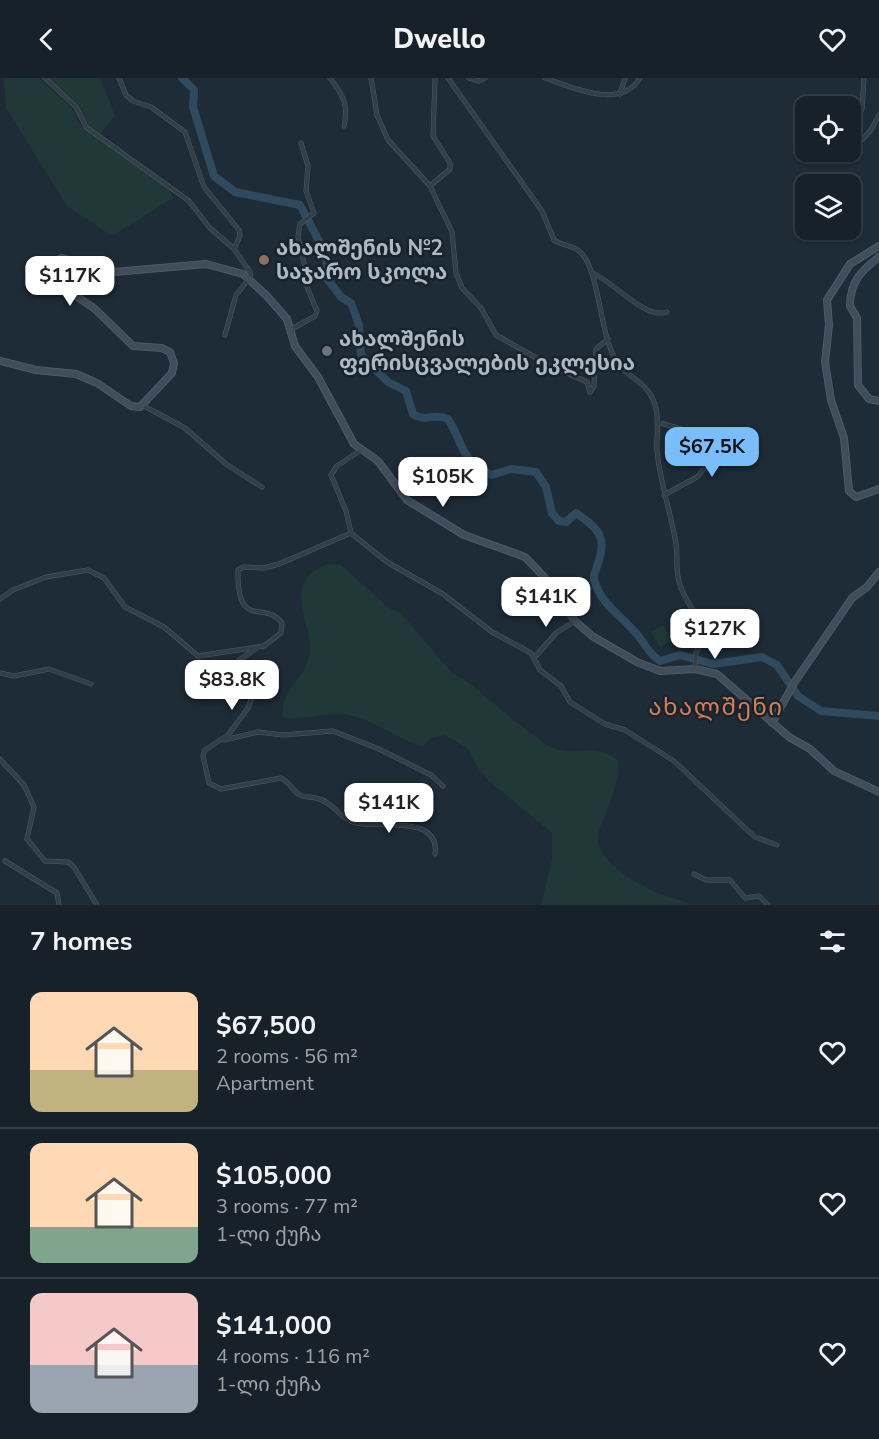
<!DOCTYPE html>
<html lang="en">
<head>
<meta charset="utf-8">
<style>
	body { margin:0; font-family:"Nunito Sans","Noto Sans Georgian",sans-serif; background:#1f2931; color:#f1f3f6; height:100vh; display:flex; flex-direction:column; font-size:22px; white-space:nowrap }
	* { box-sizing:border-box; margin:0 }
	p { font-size:20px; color:#9ea3a8 }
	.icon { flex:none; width:33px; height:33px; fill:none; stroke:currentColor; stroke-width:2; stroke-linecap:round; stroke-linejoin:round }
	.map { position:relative; height:827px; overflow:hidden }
	.details { display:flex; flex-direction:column; background:#162129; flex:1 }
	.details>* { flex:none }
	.buttons { position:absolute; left:795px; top:18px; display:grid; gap:12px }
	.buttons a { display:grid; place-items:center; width:66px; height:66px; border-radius:12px; background:#162129; box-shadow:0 2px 4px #0004,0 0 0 2px #353e46; font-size:30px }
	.price { position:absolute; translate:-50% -51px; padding:0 14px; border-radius:12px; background:#fff; color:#222; font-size:20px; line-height:39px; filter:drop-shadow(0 2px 3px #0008) }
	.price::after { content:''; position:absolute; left:50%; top:36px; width:18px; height:14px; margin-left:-9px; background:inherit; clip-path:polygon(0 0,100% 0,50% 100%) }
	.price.current { background:#79bdfd; color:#111 }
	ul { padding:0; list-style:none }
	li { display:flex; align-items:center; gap:18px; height:150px; padding:0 30px }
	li+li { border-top:2px solid #353e46 }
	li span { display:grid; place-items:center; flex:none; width:168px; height:120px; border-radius:12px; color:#555 }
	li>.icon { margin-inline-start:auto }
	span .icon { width:72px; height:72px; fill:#fffc; stroke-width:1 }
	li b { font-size:26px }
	h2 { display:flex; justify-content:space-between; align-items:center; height:72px; padding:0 30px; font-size:26px }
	header { display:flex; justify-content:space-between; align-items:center; height:78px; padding:0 30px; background:#162129; font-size:27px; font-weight:800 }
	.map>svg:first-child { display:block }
	.green { fill:#203838 }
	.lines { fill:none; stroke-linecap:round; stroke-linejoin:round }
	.river { stroke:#2f495e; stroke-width:8 }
	.street-casing { stroke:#4f5c66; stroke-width:5 }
	.secondary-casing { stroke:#4f5c66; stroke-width:8 }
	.street { stroke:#323e48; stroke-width:4 }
	.secondary { stroke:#404d5b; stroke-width:6 }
	.education-dot { fill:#8d6e63; stroke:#18232c; stroke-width:2 }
	.worship-dot { fill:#6b7280; stroke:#18232c; stroke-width:2 }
	.labels { text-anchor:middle; stroke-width:5; stroke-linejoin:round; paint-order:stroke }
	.poi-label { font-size:21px; font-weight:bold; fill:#acb9c5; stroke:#18232c; text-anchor:start }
	.quarter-label { font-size:24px; letter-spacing:1.5px; fill:#d87c53; stroke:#18232c }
</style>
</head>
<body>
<header><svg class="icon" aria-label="back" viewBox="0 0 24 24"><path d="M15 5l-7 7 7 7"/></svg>Dwello<svg class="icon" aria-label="heart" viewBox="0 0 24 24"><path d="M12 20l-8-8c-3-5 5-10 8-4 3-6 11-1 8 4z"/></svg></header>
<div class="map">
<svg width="879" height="827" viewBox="0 0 879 827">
	<rect width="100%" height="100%" fill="#1e2c37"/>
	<path class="green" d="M4,0H39L73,31L77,44L168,110L173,120L112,158L67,128L6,30Z
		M49,0H100L115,37L100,56L85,46L77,29Z
		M328,486L341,487L389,530L401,535L453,596L465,602C481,614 541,667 555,671C580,678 595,665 618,682C618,715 609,724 599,753C590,782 639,807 660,816C670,820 681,821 690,827H541L552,781V755L489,703L480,693L467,670L444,657L431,660L423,669C397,661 375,642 349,637C326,633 305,643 283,639C280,613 303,603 309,580C315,558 297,534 302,511C305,497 316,491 328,486Z
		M663,547L672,562L660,569L651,554Z"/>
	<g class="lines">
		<path class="river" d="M182,0L194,12L193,29L214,98L235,114L300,127L327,178L326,199L341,219L351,225L359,247L361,277L388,304L406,313L413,336C425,345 433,334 448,341C465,368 459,381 491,397L511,391L536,394L546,409L552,435L559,443L566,444L576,435C599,451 608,459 597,488C596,493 593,496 594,501C600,525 618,535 633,552C644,562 647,575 660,583L680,577L713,586L762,579L777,587L798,618L821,633L879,638"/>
		<g class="street-casing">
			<path id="street" d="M45,0L76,29L86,49L189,123L209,149L234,171
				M119,0L126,17L133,23L151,29L185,54L204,109L239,152L240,158L234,171L250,194L251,203
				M330,0C343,17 349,27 344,48
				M371,0L377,37L388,62L430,108L450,91V85L433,58L435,0
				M448,0L542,133L554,162C562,168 572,167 579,173C600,189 599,258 617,284C629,302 648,303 655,327C660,342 656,358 657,373C660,405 671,435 676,466C678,480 675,494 680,507C686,525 699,538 704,556L696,575L695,588
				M469,0L479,3L485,0
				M545,0C573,10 621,32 640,0
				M620,16L625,0
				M850,48L862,31L864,0
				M831,74L834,79H846L871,52L879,37
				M430,108L452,154L456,195L462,210L481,230L496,257L549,287L587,304L590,314L594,308L596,271L608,261
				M592,195C614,203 644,242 667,234
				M292,251L315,238L317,233L307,209V198L298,159L300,146L314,135L306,113L308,88L301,65
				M225,257L236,217L249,201
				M142,327L185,350L226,386L262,409
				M657,344L705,358L712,381L697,399L664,417
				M361,372L337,388L331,397L346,433L351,455L387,484L443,516L492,554L531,575L540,592L561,608L570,624L605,646L625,652L674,683L746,751L755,759L777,767
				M0,521L13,512L46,499L88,492L104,500L125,529L164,549L198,578L264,568L281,555L282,545C264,521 237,554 238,492L243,489L264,490L279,486L351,455
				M258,569L238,583L235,590L252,620L248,630L228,657L205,672L203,678L209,705L221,711L281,700C289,704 292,711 298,716C304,720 309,718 316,720C331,723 338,737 350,743C369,753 441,733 435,776
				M535,579L556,555L575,543
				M0,595L14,598L49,591L91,606
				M224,662L258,654L283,657L333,653L379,671L431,697L443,708
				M0,681L24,707L34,729L27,761L45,783L68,784L74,789L97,827
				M5,783L57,815L59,827
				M694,796L706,802H730L745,820L759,818L768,827"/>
		</g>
		<g class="secondary-casing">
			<path id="secondary" d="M879,168L850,186L827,222L829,247L825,284L831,322L844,360L849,413L856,419L879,411
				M879,179C861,193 850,204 850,228L857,240L858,307L869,321L879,323
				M0,283L36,292L76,296L97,305L131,328L140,329L172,295L174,285L170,274L162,270L133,268L95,231L47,198L43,193L50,185L62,180L114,194L206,186L243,196L266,217L287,241L295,268L318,299L354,366L378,383L407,422L464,457L525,479L550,505L575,543L592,558L637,584L660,593L695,591L717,596L789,659L810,671L834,693L879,714
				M772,645L794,605L852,520L867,509L879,494"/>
		</g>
		<use href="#street" class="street"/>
		<use href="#secondary" class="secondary"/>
	</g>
	<circle class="education-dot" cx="264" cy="182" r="6"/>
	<circle class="worship-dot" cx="327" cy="273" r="6"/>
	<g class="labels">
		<g class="poi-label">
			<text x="276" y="177">ახალშენის №2<tspan x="276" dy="24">საჯარო სკოლა</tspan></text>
			<text x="339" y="268">ახალშენის<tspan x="339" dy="24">ფერისცვალების ეკლესია</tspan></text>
		</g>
		<g class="quarter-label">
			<text x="716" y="637">ახალშენი</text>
		</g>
	</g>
</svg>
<div class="buttons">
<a><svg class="icon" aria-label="locate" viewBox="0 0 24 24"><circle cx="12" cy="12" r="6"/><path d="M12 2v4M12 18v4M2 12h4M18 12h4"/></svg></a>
<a><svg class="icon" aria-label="layers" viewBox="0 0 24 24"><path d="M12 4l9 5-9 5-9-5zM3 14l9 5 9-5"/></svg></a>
</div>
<b class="price" style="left:70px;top:229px">$117K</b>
<b class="price current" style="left:712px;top:400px">$67.5K</b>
<b class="price" style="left:443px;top:430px">$105K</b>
<b class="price" style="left:546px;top:550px">$141K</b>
<b class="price" style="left:715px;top:582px">$127K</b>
<b class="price" style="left:232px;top:633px">$83.8K</b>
<b class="price" style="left:389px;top:756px">$141K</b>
</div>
<section class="details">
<h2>7 homes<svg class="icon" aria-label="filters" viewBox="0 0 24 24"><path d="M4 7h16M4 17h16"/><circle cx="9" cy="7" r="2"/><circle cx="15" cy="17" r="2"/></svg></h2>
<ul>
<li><span style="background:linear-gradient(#ffd9b3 65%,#c2b280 0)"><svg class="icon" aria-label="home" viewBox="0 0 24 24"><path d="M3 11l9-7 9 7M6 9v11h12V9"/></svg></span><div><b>$67,500</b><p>2 rooms · 56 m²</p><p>Apartment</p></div><svg class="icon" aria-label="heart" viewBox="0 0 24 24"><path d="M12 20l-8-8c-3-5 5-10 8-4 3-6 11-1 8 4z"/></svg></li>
<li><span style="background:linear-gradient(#ffd9b3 70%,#7fa58c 0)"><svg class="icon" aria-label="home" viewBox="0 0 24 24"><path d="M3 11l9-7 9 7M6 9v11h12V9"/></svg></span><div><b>$105,000</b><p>3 rooms · 77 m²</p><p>1-ლი ქუჩა</p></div><svg class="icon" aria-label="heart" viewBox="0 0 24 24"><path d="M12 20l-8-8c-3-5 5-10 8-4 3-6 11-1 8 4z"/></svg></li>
<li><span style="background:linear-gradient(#f6c9c9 60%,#9aa5b1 0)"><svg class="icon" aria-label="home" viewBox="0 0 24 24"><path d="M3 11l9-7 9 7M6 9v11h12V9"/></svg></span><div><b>$141,000</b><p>4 rooms · 116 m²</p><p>1-ლი ქუჩა</p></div><svg class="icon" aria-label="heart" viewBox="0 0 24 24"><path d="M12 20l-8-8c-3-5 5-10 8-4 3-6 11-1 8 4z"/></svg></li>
</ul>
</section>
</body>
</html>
